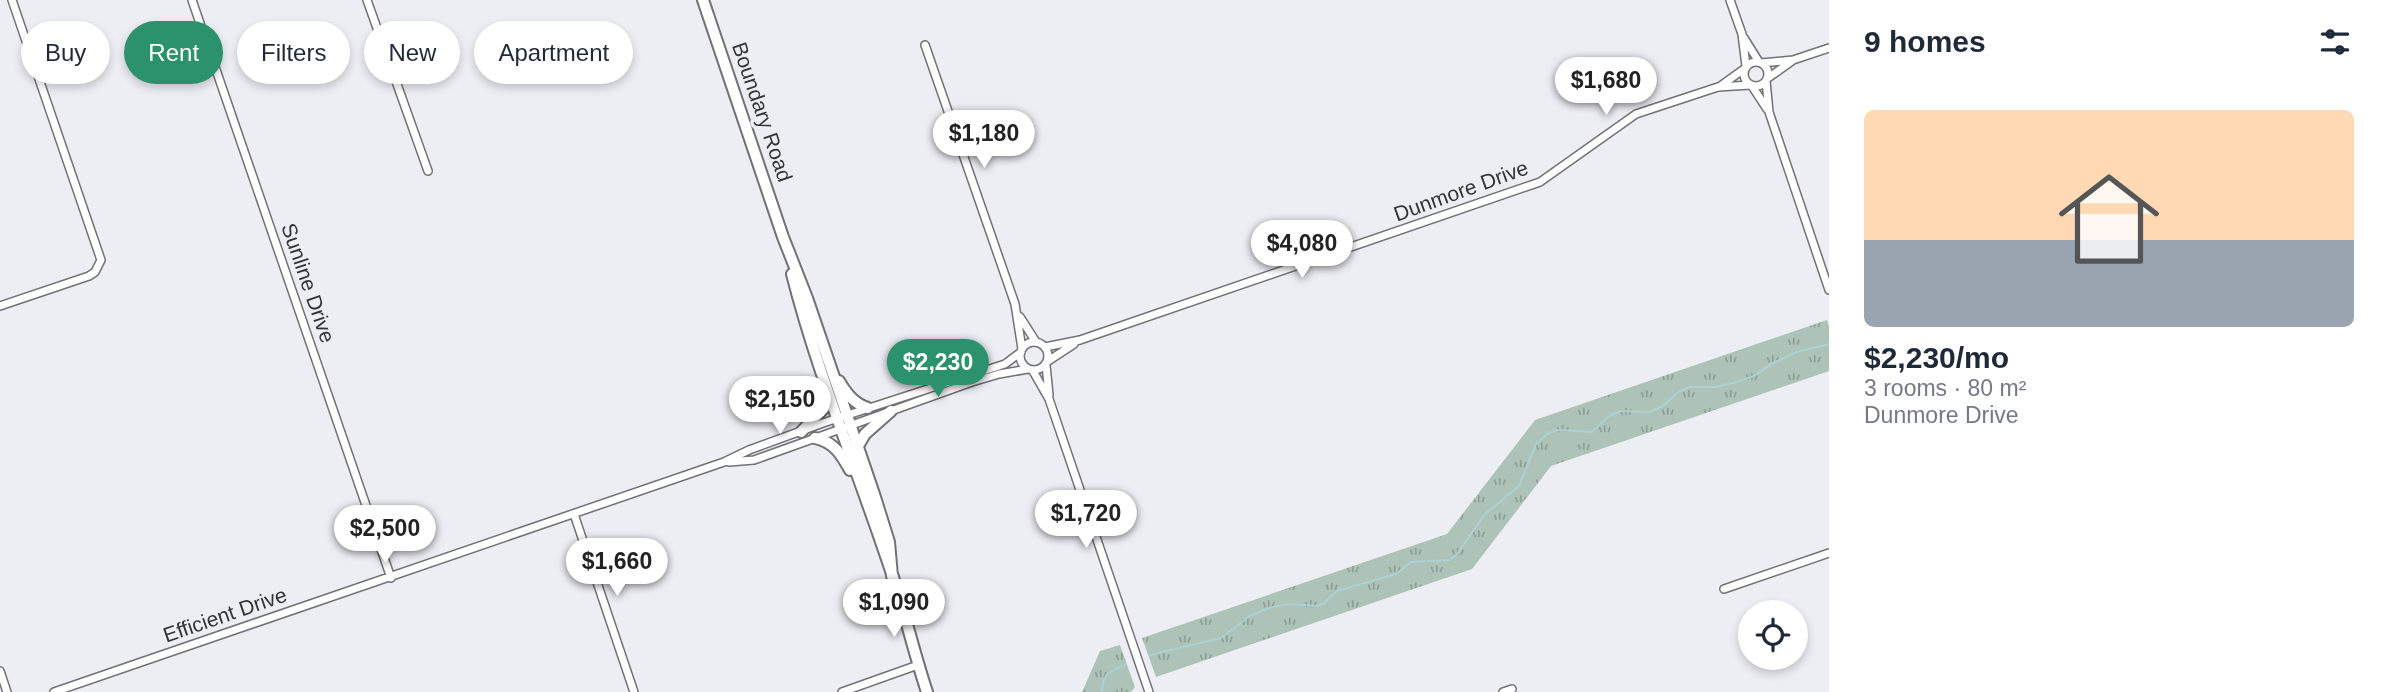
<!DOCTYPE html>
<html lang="en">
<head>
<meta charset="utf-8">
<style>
	body { margin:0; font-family:Helvetica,sans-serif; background:#f2f2f3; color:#1f2937; height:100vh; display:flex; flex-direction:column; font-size:26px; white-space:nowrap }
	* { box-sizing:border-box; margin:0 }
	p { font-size:23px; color:#747a83 }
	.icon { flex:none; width:38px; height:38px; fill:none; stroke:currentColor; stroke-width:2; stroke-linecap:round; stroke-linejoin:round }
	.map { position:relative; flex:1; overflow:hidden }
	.details { display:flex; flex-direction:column; background:#fff; width:560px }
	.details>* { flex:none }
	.hud { position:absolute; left:21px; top:21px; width:665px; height:63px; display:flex; gap:14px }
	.buttons { position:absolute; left:1738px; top:600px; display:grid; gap:14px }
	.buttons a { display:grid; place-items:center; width:70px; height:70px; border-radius:50%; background:#fff; box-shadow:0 4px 10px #0003; font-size:35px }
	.price { position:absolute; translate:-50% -60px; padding:0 16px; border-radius:24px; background:#fff; color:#222; font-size:23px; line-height:46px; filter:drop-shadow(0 2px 4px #0008) }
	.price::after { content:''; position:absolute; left:50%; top:42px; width:21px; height:16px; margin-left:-10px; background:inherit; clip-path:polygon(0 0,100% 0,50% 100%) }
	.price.on { background:#2c916d; color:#fff }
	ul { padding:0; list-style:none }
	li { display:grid; align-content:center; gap:14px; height:371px; padding:0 35px }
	li span { display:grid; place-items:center; height:217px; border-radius:10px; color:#555 }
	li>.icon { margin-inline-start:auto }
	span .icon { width:126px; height:126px; fill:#fffc; stroke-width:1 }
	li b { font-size:30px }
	h2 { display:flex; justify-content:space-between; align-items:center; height:84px; padding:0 35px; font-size:30px }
	.tag { padding:0 24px; border-radius:32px; background:#fff; box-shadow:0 4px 10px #0003; font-size:24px; line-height:63px }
	.tag.on { background:#2c916d; color:#fff }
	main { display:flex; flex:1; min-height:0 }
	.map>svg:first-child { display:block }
	.park { fill:url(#park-tufts) }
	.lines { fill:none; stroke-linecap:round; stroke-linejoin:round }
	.stream { stroke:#abd0d5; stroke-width:2 }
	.minor-casing { stroke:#717177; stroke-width:10 }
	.secondary-casing { stroke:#717177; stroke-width:14 }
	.minor { stroke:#fff; stroke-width:7 }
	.secondary { stroke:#fff; stroke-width:10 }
	.labels { text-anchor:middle; stroke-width:7; stroke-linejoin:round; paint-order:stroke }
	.street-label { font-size:21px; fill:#343436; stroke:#ededf4 }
</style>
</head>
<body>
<main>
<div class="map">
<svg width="1829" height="692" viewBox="0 0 1829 692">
	<defs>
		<pattern id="park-tufts" width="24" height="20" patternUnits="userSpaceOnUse" patternTransform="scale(1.75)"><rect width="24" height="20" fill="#aec3b7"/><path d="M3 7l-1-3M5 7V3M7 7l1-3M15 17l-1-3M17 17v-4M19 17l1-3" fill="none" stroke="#8e9f96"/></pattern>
	</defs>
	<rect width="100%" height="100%" fill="#ededf4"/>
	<path class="park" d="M1827,320L1829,326V371L1551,466L1472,569L1156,677L1142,638L1447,534L1535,420Z
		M1120,645L1135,687L1131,692H1082L1100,651Z"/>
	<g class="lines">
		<path class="stream" d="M1150,655L1221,638L1251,615L1269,608L1288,604L1317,606L1324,603L1337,591L1396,574L1411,562L1450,560L1457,554L1485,514L1519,486L1536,444L1547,434L1557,430L1592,432L1609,416L1621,411L1650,412L1663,406L1677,393L1689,387H1716L1733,383L1754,376L1773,363L1797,352L1829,344
			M1102,692C1103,672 1109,672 1125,665"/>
		<g class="minor-casing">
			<path id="minor" d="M192,0L391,578
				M367,0L428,171
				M1730,0L1742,34L1746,66
				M1744,38L1759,62
				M925,45L1015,304L1022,349
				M1744 74a12 12 0 1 1 24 0a12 12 0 1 1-24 0Z
				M1761,63L1793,60L1829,48
				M1768,78L1792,61
				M1766,81L1769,112L1829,290
				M1752,86L1767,109
				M1719,87L1744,69
				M0,306L89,276L95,272L101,260L12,0
				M1020,317L1036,342
				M1020 356a14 14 0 1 1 28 0a14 14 0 1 1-28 0Z
				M1045,347L1080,340L1540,182L1636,114L1718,87L1750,85
				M1048,361L1074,344
				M1046,365L1049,395
				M1033,371L1049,399L1149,692
				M729,462L754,460L972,382L999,374L1028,369
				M574,514L634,692
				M1724,589L1829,553
				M0,671L7,692
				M54,692L724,462L749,450L823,423L1005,364L1021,352
				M842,692L918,665
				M1503,692L1512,689"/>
		</g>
		<g class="secondary-casing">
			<path id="secondary" d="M703,0L783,237L807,298L874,494L889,542L892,576
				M792,274C818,376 859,474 892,574C905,613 914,653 927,692
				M839,381C846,393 854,404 868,408
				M801,432L825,407L828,394
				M815,438C834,442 841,454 850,470
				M858,446L865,434L891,411"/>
		</g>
		<use href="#minor" class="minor"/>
		<use href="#secondary" class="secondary"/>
	</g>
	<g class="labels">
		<g class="street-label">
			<text transform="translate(762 112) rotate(71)" y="7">Boundary Road</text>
			<text transform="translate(1461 191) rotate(-20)" y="7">Dunmore Drive</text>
			<text transform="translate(308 283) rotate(71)" y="7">Sunline Drive</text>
			<text transform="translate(225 615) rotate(-19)" y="7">Efficient Drive</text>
		</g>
	</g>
</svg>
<div class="buttons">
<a><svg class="icon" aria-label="locate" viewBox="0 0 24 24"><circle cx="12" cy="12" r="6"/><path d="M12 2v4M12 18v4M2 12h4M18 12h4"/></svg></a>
</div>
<b class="price" style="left:1606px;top:117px">$1,680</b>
<b class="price" style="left:984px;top:170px">$1,180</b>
<b class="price" style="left:1302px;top:280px">$4,080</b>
<b class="price on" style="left:938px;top:399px">$2,230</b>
<b class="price" style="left:780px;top:436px">$2,150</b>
<b class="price" style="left:1086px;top:550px">$1,720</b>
<b class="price" style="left:385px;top:565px">$2,500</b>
<b class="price" style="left:617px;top:598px">$1,660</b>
<b class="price" style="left:894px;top:639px">$1,090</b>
<div class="hud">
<a class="tag">Buy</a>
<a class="tag on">Rent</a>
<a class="tag">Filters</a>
<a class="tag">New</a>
<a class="tag">Apartment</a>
</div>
</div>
<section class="details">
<h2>9 homes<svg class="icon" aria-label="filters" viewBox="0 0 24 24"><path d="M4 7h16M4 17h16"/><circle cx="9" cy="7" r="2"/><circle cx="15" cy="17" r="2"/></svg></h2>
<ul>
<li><span style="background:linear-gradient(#ffd9b3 60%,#9aa5b1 0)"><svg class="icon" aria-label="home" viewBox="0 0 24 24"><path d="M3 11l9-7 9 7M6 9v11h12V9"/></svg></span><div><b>$2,230/mo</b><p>3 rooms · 80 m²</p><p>Dunmore Drive</p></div></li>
</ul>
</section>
</main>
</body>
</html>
